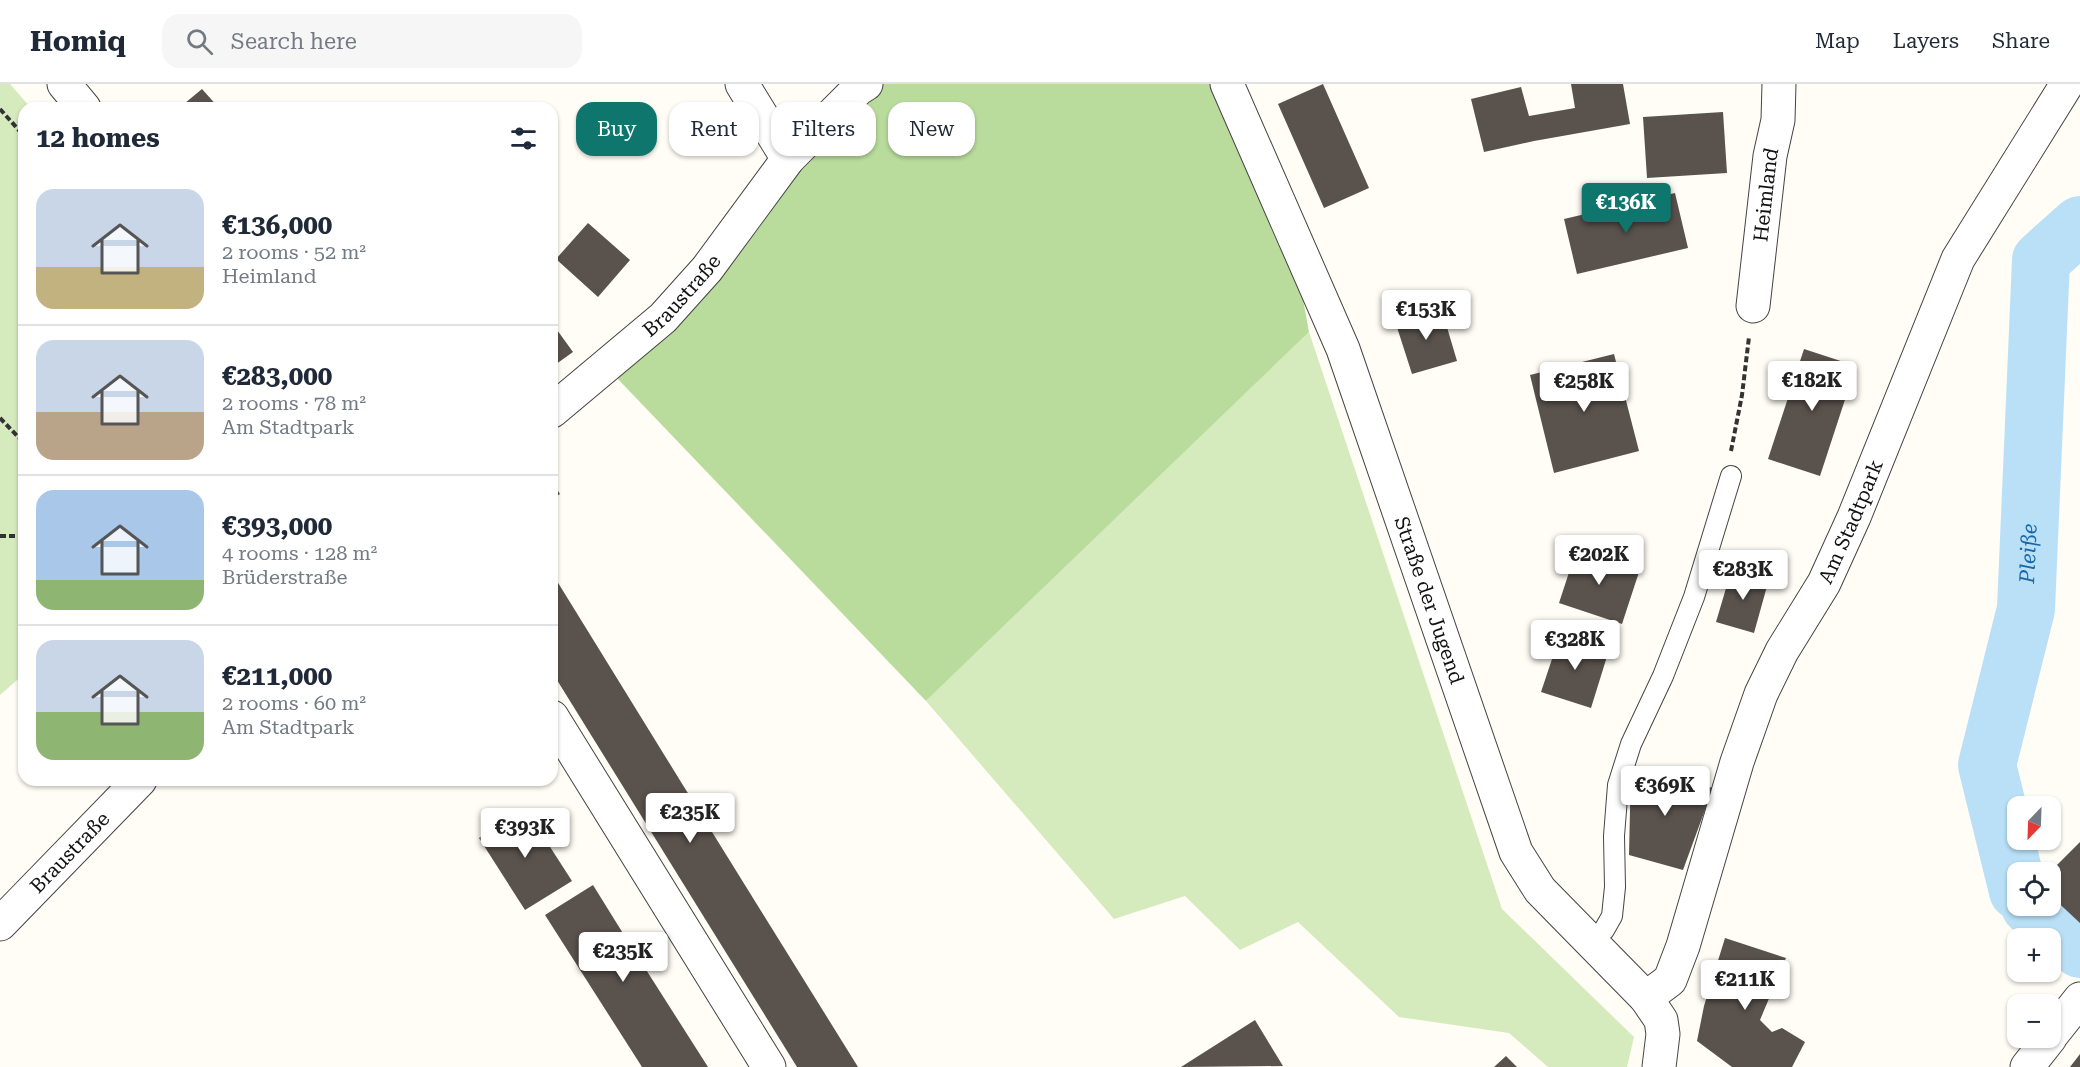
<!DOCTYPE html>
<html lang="en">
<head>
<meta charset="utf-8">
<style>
	body { margin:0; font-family:"Roboto Serif",serif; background:#f6f6f7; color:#1f2937; height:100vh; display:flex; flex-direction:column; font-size:22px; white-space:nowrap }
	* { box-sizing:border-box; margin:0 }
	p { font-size:20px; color:#747a83 }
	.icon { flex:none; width:33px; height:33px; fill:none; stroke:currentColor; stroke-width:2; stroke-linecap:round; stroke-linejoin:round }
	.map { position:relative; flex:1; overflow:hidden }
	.drawer { position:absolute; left:18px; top:18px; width:540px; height:684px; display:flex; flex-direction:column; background:#fff; border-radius:18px; box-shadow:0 2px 4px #0004 }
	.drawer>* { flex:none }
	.hud { position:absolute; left:576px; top:18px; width:570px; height:54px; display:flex; gap:12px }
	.needle { width:39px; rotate:203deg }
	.buttons { position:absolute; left:2007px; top:712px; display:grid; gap:12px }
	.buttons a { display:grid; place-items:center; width:54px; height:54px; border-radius:12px; background:#fff; box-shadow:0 2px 4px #0004; font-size:30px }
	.price { position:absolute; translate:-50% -51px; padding:0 14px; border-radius:6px; background:#fff; color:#222; font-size:20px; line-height:39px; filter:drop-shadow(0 2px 3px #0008) }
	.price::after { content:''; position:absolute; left:50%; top:36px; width:18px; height:14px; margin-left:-9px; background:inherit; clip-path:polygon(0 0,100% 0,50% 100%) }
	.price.selected { background:#0f766e; color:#fff }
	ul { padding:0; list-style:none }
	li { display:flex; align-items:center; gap:18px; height:150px; padding:0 18px }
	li+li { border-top:2px solid #e0e1e3 }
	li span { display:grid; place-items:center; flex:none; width:168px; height:120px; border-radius:18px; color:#555 }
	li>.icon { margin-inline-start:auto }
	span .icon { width:72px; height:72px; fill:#fffc; stroke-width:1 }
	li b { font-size:26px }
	h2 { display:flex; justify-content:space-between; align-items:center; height:72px; padding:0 18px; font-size:26px }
	.pill { padding:0 21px; border-radius:18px; background:#fff; box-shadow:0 2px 4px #0004; font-size:21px; line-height:54px }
	.pill.selected { background:#0f766e; color:#fff }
	header { display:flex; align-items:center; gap:36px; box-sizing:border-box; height:84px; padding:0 30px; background:#fff; border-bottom:2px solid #e0e1e3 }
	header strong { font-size:28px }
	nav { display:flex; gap:33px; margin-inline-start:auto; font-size:21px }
	.search { width:420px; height:54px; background:#f6f6f7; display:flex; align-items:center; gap:15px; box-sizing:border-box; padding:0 21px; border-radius:18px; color:#747a83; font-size:22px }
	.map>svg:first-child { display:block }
	.green { fill:#d5ebbd }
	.forest { fill:#b9dc9c }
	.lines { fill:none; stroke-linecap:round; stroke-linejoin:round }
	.river { stroke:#b9e0f7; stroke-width:58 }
	.building { fill:#5a524d }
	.service-casing { stroke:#444; stroke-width:22 }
	.minor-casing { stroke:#444; stroke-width:35 }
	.tertiary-casing { stroke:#444; stroke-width:35 }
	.path { stroke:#333; stroke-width:4; stroke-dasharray:6 3; stroke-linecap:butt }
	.service { stroke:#fff; stroke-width:20 }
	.minor { stroke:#fff; stroke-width:33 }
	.tertiary { stroke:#fff; stroke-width:33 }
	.labels { text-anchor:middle; stroke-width:6; stroke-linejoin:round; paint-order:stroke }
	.street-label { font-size:20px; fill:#111; stroke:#fff }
	.water-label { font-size:21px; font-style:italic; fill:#1768a6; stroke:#fff }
</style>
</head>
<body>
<header>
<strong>Homiq</strong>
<div class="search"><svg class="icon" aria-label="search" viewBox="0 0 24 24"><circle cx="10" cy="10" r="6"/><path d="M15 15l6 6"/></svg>Search here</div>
<nav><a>Map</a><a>Layers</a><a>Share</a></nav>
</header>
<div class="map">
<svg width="2080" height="983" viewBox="0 0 2080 983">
	<rect width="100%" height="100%" fill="#fffdf5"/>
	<path class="green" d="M0,0H10L31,24H24V590L0,611Z
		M1309,248L1502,825L1634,953L1627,983H1548L1509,949L1399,933L1298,838L1240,866L1185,812L1114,835L926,617Z"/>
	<path class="forest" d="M866,0H1227L1290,145L1309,248L926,617L616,293Z"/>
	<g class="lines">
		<g class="river">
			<path id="s1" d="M2018,807L1987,681L2026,525L2041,176L2080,141"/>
			<path d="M2030,822L2080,865"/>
		</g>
	</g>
	<path class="building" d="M1323,0L1369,104L1324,124L1278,20Z
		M1571,0H1623L1630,40L1534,57L1484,68L1471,15L1521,3L1529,32L1575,24Z
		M202,5L219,24H179Z
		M1723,28L1727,89L1647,94L1643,33Z
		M1675,109L1688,164L1577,190L1564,135Z
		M588,139L630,176L598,213L556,175Z
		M1441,223L1457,277L1412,290L1395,237Z
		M552,239L573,268L552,283Z
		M1804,265L1856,282L1820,392L1768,375Z
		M1614,270L1639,367L1554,389L1530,291Z
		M552,398L560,410L552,415Z
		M1577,464L1640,485L1622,540L1559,519Z
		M1732,484L1769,495L1754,549L1716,538Z
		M552,489L681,698L858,983H797L725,867L552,588Z
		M1560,551L1609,566L1591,624L1541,608Z
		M1631,682L1713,704L1683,786L1629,771Z
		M525,724L572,797L525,826L479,754Z
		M2080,758V839L2050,811V788Z
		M593,801L629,859L708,983H642L545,831Z
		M1725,854L1786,874L1760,936L1772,948L1782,944L1805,958L1792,983H1732L1697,957L1704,922Z
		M1255,936L1283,982L1181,983Z
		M2080,970V983H2070Z
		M1506,972L1517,983H1494Z"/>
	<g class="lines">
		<g class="service-casing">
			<path id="service" d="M1591,858L1604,846L1612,832L1615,803L1614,752L1618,701L1631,660L1663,592L1694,513L1731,392"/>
		</g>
		<g class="minor-casing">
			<g id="minor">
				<path d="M64,0L84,24"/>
				<path d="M742,0L788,75"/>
				<path id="s2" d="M1227,0L1343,265L1516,768L1540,806L1646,914L1661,936L1663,950L1659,983"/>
				<path id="s3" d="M1753,222L1770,72L1778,36L1779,0"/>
				<path id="s4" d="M552,327L663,234L707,185L788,75L858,5L866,0"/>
				<path d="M552,633L769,983"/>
				<path id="s5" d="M0,840L140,696"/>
				<path id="s6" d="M1646,914L1670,896L1683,862L1737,678L1761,610L1782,567L1824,499L1854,433L1958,175L2067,0"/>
			</g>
		</g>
		<g class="tertiary-casing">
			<path id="tertiary" d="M2050,953L2080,915
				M2027,983L2050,954"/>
		</g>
		<path class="path" d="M0,25L24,52
			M0,334L24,359
			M1731,367L1742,311L1749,253
			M0,452H24"/>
		<use href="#service" class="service"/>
		<use href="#minor" class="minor"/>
		<use href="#tertiary" class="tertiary"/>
	</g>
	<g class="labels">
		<g class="street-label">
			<text dy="7" stroke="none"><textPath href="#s3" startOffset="112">Heimland</textPath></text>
			<text dy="7" stroke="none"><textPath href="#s4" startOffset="174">Braustraße</textPath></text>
			<text dy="7" stroke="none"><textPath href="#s6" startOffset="525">Am Stadtpark</textPath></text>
			<text dy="7" stroke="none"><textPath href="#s2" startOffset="555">Straße der Jugend</textPath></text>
			<text dy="7" stroke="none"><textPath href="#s5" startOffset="100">Braustraße</textPath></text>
		</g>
		<g class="water-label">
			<text dy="7" stroke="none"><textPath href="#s1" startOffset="346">Pleiße</textPath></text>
		</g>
	</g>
</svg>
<div class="buttons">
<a><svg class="needle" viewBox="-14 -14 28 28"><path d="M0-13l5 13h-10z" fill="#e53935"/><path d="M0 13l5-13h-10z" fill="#747a83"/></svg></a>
<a><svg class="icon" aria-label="locate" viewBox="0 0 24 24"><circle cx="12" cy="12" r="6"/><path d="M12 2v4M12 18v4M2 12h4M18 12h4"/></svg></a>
<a>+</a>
<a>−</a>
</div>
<b class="price selected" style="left:1626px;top:150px">€136K</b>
<b class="price" style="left:1426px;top:257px">€153K</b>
<b class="price" style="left:1812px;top:328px">€182K</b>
<b class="price" style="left:1584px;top:329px">€258K</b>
<b class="price" style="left:1599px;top:502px">€202K</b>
<b class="price" style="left:1743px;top:517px">€283K</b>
<b class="price" style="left:1575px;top:587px">€328K</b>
<b class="price" style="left:1665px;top:733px">€369K</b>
<b class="price" style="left:690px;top:760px">€235K</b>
<b class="price" style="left:525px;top:775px">€393K</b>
<b class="price" style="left:623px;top:899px">€235K</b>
<b class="price" style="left:1745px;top:927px">€211K</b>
<div class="hud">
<a class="pill selected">Buy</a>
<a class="pill">Rent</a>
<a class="pill">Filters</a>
<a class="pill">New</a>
</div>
<section class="drawer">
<h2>12 homes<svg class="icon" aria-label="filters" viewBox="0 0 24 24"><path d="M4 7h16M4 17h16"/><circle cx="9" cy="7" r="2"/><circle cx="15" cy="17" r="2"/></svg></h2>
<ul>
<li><span style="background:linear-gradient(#c9d6e8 65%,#c2b280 0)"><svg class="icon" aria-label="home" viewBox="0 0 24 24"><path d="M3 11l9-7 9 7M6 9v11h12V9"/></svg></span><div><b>€136,000</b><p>2 rooms · 52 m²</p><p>Heimland</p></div></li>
<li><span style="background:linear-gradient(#c9d6e8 60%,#b9a48a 0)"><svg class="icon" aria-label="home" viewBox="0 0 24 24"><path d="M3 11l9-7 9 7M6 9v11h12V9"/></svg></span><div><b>€283,000</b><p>2 rooms · 78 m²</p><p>Am Stadtpark</p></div></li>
<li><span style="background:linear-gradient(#a9c7e8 75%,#8fb573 0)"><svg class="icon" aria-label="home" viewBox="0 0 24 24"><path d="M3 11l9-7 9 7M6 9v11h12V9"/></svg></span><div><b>€393,000</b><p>4 rooms · 128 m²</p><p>Brüderstraße</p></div></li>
<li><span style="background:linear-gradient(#c9d6e8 60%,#8fb573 0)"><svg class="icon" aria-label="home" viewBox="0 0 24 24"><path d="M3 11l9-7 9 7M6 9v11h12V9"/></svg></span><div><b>€211,000</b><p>2 rooms · 60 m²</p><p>Am Stadtpark</p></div></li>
</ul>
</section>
</div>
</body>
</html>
